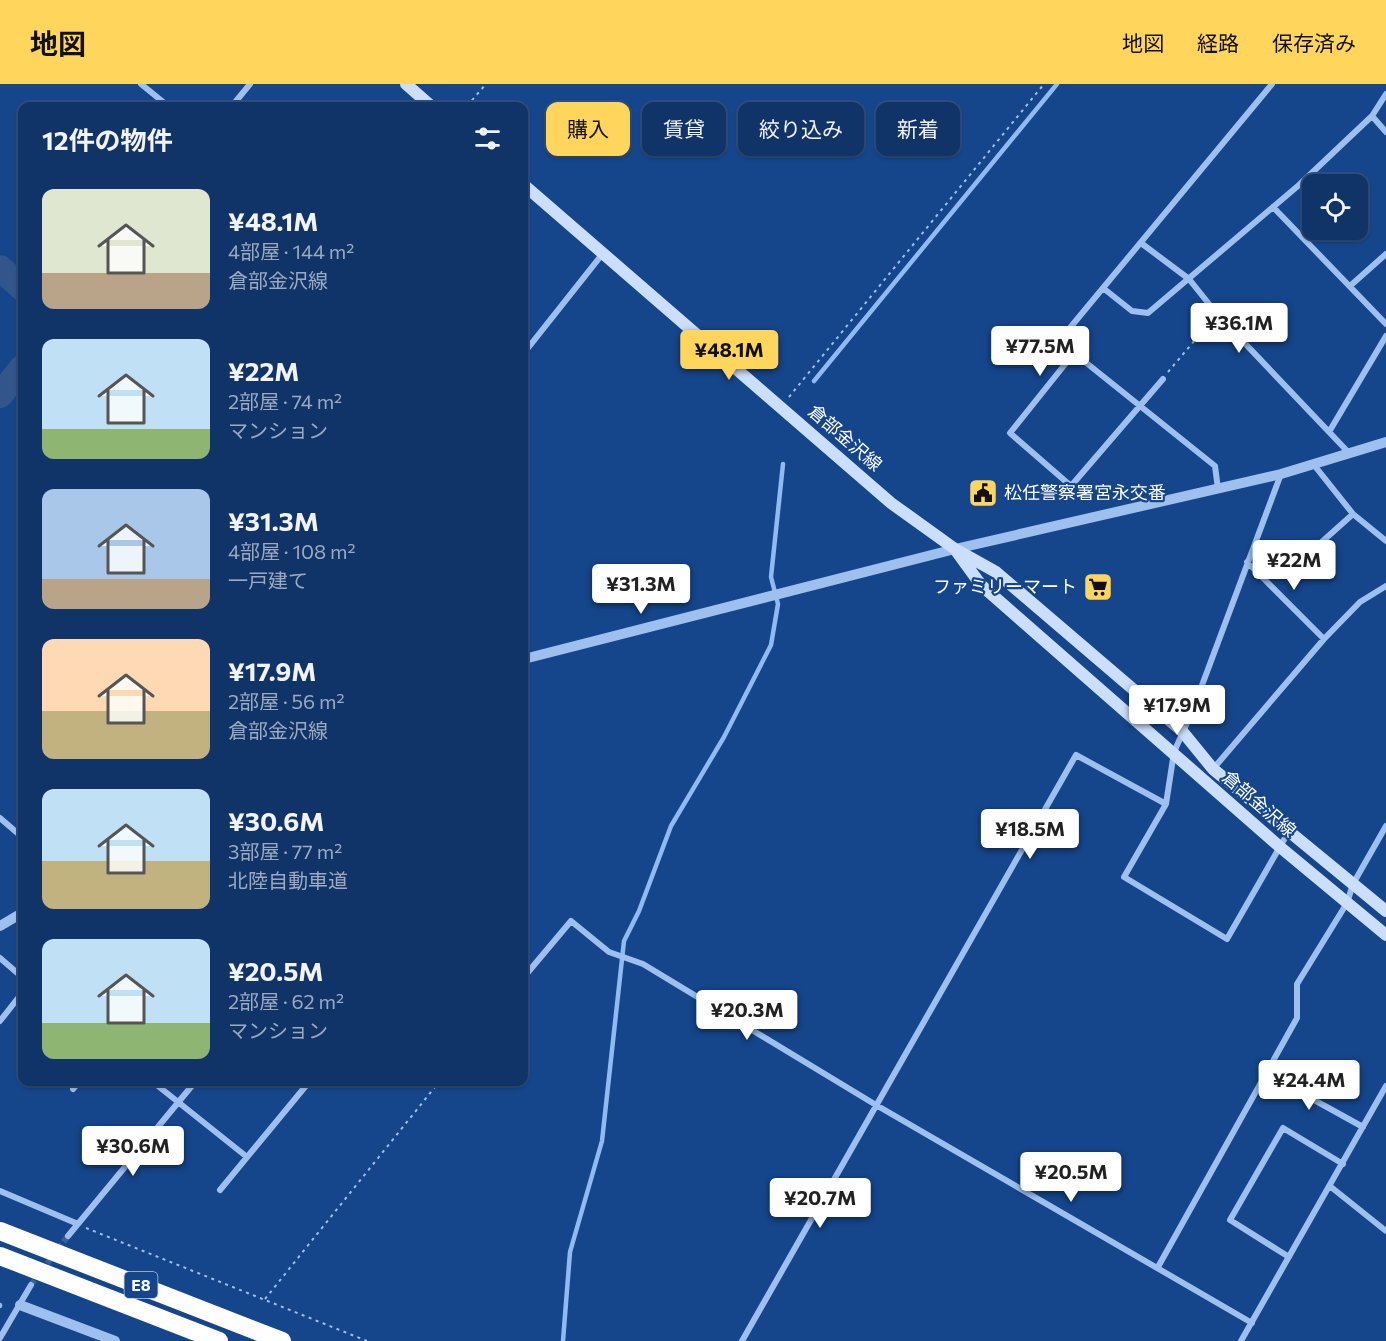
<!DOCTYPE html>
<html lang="ja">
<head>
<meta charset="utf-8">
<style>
	body { margin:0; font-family:Commissioner,"Noto Sans JP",sans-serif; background:#1e3f71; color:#f1f3f6; height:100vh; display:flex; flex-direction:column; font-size:22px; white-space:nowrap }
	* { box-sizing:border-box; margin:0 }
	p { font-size:20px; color:#9caac0 }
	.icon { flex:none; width:33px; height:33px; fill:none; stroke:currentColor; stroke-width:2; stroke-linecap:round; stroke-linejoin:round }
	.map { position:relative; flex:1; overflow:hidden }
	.side { position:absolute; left:18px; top:18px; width:510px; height:984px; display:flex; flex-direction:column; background:#103468; border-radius:12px; box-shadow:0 2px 4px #0004,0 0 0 2px #304f7c }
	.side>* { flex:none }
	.hud { position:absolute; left:546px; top:18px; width:570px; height:54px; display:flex; gap:12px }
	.fabs { position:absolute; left:1302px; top:90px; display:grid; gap:12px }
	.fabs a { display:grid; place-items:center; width:66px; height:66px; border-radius:12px; background:#103468; box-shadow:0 2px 4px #0004,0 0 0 2px #304f7c; font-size:30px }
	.price { position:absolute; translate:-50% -51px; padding:0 14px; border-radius:6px; background:#fff; color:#222; font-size:20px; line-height:39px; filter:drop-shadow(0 2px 3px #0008) }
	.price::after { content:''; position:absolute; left:50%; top:36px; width:18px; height:14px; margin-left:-9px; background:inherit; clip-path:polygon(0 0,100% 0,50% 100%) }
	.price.selected { background:#ffd55c; color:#111 }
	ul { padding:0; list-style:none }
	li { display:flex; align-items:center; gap:18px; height:150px; padding:0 24px }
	li span { display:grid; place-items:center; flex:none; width:168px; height:120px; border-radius:12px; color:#555 }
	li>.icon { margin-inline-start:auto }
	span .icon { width:72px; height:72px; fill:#fffc; stroke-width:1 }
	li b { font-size:26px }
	h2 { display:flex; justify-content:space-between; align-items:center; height:72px; padding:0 24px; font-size:26px }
	.tag { padding:0 21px; border-radius:12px; background:#103468; box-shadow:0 2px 4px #0004,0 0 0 2px #304f7c; font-size:21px; line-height:54px }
	.tag.selected { background:#ffd55c; color:#111 }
	header { display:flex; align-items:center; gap:36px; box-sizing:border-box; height:84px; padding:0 30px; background:#ffd55c; color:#111 }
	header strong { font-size:28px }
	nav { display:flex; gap:33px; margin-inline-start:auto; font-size:21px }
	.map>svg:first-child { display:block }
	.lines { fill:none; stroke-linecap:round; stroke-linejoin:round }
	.stream { stroke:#8fbaf2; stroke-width:4.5 }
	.river { stroke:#32568a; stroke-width:26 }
	.minor-tunnel { stroke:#38619c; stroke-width:6; stroke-dasharray:6 3; stroke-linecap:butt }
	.path { stroke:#9dc0ef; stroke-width:2; stroke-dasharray:3 4.5; stroke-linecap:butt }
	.minor { stroke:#9dc0ef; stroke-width:6 }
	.tertiary { stroke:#9dc0ef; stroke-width:10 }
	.secondary { stroke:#cbdefb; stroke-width:12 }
	.motorway { stroke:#fff; stroke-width:18 }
	.labels { text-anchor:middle; stroke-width:4.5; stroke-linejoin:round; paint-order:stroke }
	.shield { fill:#15458b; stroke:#b9c7dc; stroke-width:1.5 }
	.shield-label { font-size:16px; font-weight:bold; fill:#fff }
	.street-label { font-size:18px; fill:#fff; stroke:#15458b }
	.poi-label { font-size:18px; fill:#fff; stroke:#15458b; text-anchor:start }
</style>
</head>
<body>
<header>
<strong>地図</strong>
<nav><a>地図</a><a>経路</a><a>保存済み</a></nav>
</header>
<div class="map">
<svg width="1386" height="1257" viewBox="0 0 1386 1257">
	<rect width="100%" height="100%" fill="#15458b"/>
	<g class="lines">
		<path class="stream" d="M814,297L1057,0
			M0,1222V1221
			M563,1257L570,1168L602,1057L624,857L639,827L671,742L724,653L771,561L778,520L771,493L783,380"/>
		<path class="river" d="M0,184L22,204
			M0,311L22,284"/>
		<path class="minor-tunnel" d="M31,1201L68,1152"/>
		<path class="path" d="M467,22L486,0
			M1168,288L1211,237
			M789,313L1044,0
			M86,1144L367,1257
			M265,1215L439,998"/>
		<path class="minor" d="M141,0L168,22
			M1386,10L1372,32L1386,48
			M232,22L250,0
			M1273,123L1386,240
			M1141,159L1189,195L1217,230L1350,370
			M1350,202L1386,170
			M1103,204L1132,227L1148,229L1299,101L1372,32
			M1069,245L1272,0
			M524,269L604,168
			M1163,295L1071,402L1010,349L1074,269L1215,382L1218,405
			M1329,348L1386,252
			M1314,381L1353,430L1386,457
			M1247,478L1324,555
			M1262,492L1295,490L1315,464L1353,430
			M1213,685L1324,555L1360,518L1386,502
			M1166,720L1124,793L1227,855L1289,747
			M0,734L22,753
			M0,874L22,893
			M524,893L571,837L609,868L643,880L876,1021L1252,1239
			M0,937L22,909
			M1267,990L1363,1043
			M153,998L247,1073
			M73,1005L79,998
			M1331,1103L1386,1147
			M220,1106L309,998
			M0,1107L78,1140
			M68,1152L195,998
			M1289,1173L1230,1136L1283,1044L1343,1080
			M1158,1183L1297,934V900L1347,819L1353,800L1386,742
			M0,1254L31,1201
			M742,1257L1076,671L1166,720L1174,668L1192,628L1281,390
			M1241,1257L1386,1002"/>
		<path class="tertiary" d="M524,575L955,465L1281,390L1386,358
			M0,842L22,829
			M20,1221L115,1257"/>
		<path class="secondary" d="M406,0L431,22
			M524,101L891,419L955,465L996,488L1182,647L1213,685L1386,827
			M957,468L981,501L1280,763L1386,851"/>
		<path class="motorway" d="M0,1147L282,1257
			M0,1172L219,1257"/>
	</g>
	<defs>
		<g id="civic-square" transform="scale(1.5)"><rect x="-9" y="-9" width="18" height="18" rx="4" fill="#ffd55c" stroke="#15458b"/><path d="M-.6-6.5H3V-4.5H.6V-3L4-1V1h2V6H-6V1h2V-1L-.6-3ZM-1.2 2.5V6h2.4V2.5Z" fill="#111"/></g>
		<g id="supermarket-square" transform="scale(1.5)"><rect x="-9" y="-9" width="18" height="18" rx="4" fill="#ffd55c" stroke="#15458b"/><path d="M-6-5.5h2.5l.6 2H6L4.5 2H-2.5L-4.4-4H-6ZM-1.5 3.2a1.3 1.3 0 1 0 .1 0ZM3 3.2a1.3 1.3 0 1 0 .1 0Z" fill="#111"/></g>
	</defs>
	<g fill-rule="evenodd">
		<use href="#civic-square" x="983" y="409"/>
		<use href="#supermarket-square" x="1098" y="503"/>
	</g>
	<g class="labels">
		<rect class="shield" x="124.5" y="1188" width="33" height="26" rx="4.5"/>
		<g class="shield-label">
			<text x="141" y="1207">E8</text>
		</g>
		<g class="street-label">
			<text transform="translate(845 354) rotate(41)" y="6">倉部金沢線</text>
			<text transform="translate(1259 720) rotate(41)" y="6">倉部金沢線</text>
		</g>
		<g class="poi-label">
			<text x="1004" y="415">松任警察署宮永交番</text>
			<text x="1077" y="509" text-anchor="end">ファミリーマート</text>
		</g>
	</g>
</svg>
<div class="fabs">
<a><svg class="icon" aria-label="locate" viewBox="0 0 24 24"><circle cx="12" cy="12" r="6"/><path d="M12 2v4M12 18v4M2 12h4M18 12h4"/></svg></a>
</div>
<b class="price" style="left:1239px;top:270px">¥36.1M</b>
<b class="price" style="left:1040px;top:293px">¥77.5M</b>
<b class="price selected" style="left:729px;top:297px">¥48.1M</b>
<b class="price" style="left:1294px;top:507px">¥22M</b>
<b class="price" style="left:641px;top:531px">¥31.3M</b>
<b class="price" style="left:1177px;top:652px">¥17.9M</b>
<b class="price" style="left:1030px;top:776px">¥18.5M</b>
<b class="price" style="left:747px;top:957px">¥20.3M</b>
<b class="price" style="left:1309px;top:1027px">¥24.4M</b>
<b class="price" style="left:133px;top:1093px">¥30.6M</b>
<b class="price" style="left:1071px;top:1119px">¥20.5M</b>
<b class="price" style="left:820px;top:1145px">¥20.7M</b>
<div class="hud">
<a class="tag selected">購入</a>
<a class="tag">賃貸</a>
<a class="tag">絞り込み</a>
<a class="tag">新着</a>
</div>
<section class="side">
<h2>12件の物件<svg class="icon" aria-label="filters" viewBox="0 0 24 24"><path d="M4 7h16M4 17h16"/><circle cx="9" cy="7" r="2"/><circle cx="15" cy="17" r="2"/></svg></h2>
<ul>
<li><span style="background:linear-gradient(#dfe7d0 70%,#b9a48a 0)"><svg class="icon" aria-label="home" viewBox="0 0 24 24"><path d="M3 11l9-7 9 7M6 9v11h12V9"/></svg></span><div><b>¥48.1M</b><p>4部屋 · 144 m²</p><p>倉部金沢線</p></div></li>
<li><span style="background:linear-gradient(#bfe0f5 75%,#8fb573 0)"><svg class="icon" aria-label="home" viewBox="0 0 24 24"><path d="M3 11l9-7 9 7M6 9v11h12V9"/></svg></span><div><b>¥22M</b><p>2部屋 · 74 m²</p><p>マンション</p></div></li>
<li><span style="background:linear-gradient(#a9c7e8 75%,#b9a48a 0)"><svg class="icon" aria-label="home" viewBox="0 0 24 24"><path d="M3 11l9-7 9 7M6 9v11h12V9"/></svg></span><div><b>¥31.3M</b><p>4部屋 · 108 m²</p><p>一戸建て</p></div></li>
<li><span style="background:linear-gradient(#ffd9b3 60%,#c2b280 0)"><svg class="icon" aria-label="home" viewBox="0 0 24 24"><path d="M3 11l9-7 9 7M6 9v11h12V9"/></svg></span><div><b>¥17.9M</b><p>2部屋 · 56 m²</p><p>倉部金沢線</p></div></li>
<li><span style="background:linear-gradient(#bfe0f5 60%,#c2b280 0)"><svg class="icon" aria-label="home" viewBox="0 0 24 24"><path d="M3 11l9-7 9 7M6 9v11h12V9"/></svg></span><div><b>¥30.6M</b><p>3部屋 · 77 m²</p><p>北陸自動車道</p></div></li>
<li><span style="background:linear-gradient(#bfe0f5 70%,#8fb573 0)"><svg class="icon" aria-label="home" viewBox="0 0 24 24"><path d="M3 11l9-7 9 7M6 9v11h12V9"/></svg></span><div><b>¥20.5M</b><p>2部屋 · 62 m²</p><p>マンション</p></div></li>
</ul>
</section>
</div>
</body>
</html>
